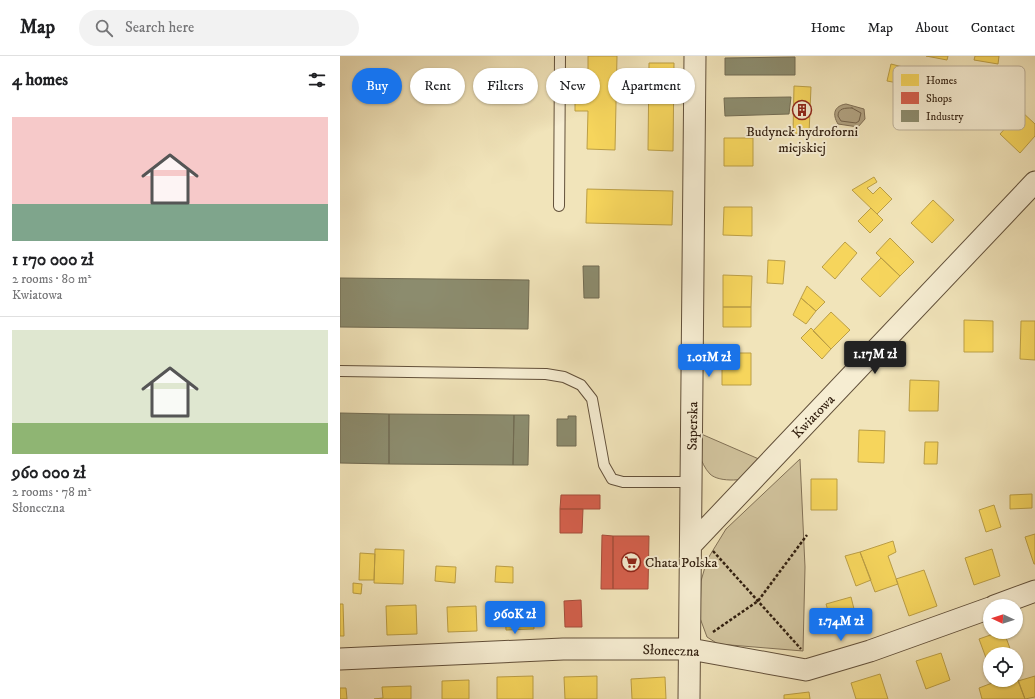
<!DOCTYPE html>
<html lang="en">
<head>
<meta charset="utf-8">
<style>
	body { margin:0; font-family:"IM FELL DW Pica",serif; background:#f2f2f2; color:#202124; height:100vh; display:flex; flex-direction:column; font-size:15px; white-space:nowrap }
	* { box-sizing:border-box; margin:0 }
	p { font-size:13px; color:#757577 }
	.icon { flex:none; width:22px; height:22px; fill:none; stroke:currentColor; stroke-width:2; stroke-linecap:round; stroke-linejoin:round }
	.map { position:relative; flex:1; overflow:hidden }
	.side { display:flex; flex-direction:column; background:#fff; width:340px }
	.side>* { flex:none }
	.top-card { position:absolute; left:12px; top:12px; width:380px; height:36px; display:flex; gap:8px }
	.needle { width:26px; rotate:274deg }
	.buttons { position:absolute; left:643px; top:543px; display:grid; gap:8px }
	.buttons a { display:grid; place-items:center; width:40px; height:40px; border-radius:50%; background:#fff; box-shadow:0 1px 3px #0004; font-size:20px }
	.price { position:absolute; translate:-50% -34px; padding:0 9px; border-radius:4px; background:#1a73e8; color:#fff; font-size:13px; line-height:26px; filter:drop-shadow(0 1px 2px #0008) }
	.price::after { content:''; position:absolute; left:50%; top:24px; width:12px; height:9px; margin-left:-6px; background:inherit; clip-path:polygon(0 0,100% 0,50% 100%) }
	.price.current { background:#222; color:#fff }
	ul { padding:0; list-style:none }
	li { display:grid; align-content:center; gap:8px; height:212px; padding:0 12px }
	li+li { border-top:1px solid #e0e0e0 }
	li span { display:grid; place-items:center; height:124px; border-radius:0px; color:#555 }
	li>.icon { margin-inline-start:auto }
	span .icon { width:72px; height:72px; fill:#fffc; stroke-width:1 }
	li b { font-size:17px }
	h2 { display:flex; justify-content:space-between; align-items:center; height:48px; padding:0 12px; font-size:17px }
	.tag { padding:0 14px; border-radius:18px; background:#fff; box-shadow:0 1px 3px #0004; font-size:14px; line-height:36px }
	.tag.current { background:#1a73e8; color:#fff }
	header { display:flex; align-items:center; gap:24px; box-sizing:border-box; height:56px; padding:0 20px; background:#fff; border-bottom:1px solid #e0e0e0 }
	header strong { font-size:19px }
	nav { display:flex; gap:22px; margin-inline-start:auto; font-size:14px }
	.search { width:280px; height:36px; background:#f2f2f2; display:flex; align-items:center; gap:10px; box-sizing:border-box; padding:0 14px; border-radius:22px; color:#757577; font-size:15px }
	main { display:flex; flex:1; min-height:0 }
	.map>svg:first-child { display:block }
	.green { fill:#d1c39d; stroke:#827156 }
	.water { fill:#b0a180; stroke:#7e6d53 }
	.homes { fill:#f6d55c; stroke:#bb9e45 }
	.shops { fill:#d6604d; stroke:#a54c3a }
	.industry { fill:#8c8c6e; stroke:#716b52 }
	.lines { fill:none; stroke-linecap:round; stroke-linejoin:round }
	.shore { stroke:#716048; stroke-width:1 }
	.lane-casing { stroke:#62503a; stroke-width:12 }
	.street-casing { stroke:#62503a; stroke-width:23 }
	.path { stroke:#321f0f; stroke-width:2.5; stroke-dasharray:3 2; stroke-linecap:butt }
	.lane { stroke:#f6edd2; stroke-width:10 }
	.street { stroke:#f6edd2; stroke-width:21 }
	.labels { text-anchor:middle; stroke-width:4; stroke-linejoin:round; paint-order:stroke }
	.poi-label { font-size:14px; fill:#321f0f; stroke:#f6edd2 }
	.street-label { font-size:14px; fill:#321f0f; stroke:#f6edd2 }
	.key { fill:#f6edd2; stroke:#bbaf98; stroke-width:1 }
	.key-label { font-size:11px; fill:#321f0f }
</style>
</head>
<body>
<header>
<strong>Map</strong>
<div class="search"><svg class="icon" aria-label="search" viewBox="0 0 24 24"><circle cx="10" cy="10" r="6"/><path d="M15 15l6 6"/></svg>Search here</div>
<nav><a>Home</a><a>Map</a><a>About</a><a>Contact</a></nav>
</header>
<main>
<section class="side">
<h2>4 homes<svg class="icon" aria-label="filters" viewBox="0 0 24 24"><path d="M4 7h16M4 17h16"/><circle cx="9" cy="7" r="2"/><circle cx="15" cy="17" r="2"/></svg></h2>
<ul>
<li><span style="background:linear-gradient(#f6c9c9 70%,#7fa58c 0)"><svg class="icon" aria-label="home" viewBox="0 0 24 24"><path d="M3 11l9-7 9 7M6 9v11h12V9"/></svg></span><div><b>1 170 000 zł</b><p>2 rooms · 80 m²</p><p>Kwiatowa</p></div></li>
<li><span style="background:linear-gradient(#dfe7d0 75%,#8fb573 0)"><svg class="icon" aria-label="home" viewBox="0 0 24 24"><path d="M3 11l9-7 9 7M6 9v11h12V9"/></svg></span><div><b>960 000 zł</b><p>2 rooms · 78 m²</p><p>Słoneczna</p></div></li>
</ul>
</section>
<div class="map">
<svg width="695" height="643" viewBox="0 0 695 643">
	<rect width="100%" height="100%" fill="#f1e4ba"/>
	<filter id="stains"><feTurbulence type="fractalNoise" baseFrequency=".005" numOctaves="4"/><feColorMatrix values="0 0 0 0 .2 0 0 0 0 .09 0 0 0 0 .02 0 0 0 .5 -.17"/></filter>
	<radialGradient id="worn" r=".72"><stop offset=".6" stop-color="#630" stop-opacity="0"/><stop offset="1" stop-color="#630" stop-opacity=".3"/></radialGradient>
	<path class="green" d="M352,374L428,407C425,410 422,416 418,418C408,425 379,427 370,418C360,408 356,387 352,374Z
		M460,403L465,511L463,595L378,588L367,581L360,562L361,525L367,504L386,473Z"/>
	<path class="water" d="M506,48L524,53L525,63L518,71L498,68C492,58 494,50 506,48Z"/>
	<path class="homes" d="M248,0H277L275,94L247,93L248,55H235V26H248Z
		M586,0H608L607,4Z
		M635,0H659L658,8L634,4Z
		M309,7H334L333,95L308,94Z
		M551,8L563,11L562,15L572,17L569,29L547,25Z
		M454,30L471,31L469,78L453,77Z
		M681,55L695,68V80L680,97L660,78Z
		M384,82H413V110H384Z
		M534,121L537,126L527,132L533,138L540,131L552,143L537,158L512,134Z
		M247,133L333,135L332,169L246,167Z
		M593,144L614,164L592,187L571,167Z
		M384,151H412V180L383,179Z
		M531,152L543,164L530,177L518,165Z
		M550,182L574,206L560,220L536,197Z
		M505,186L517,197L495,223L482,211Z
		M541,202L560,220L540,241L521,223Z
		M428,204L445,205L443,228L427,227Z
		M383,219L412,220L411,251H383Z
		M467,230L485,246L476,255L461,242Z
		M461,242L476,255L466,268L453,259Z
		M383,251H411V271H383Z
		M491,256L510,274L491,293L473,275Z
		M624,264L653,265V296H624Z
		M681,265H695V304L680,303Z
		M471,272L491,293L482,303L461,282Z
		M382,297H411V329H382Z
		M570,324L599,325L598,355H569Z
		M519,374L545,375L544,407L518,406Z
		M585,386H598L597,408H584Z
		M471,423H497V454H471Z
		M692,438V452L670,453V439Z
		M654,449L661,471L646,476L639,454Z
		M695,478V508H694L685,481Z
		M553,485L556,496L548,500L558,528L535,536L520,496Z
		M35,493L64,494L63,528L34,527Z
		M652,493L660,520L634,529L625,502Z
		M520,496L531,524L516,530L505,500Z
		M20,497L35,498L34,524H19Z
		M96,510L116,511L115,527L95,525Z
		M156,510L173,511V527L155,526Z
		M584,514L597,550L569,560L556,523Z
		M13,527L22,528L21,538L13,537Z
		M511,541L518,569L494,576L486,548Z
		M193,547L194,573L166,574L165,549Z
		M0,548H3L4,580H0Z
		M76,549L77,578L47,579L46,550Z
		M136,550L137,575L108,576L107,551Z
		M659,576H664L672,598H650L649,610L639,583Z
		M601,597L610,624L586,633L576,605Z
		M540,618L548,643H516L511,627Z
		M676,618L685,643H642L639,632L660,624H676Z
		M193,620V643H157V621Z
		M257,620V643H225L224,621Z
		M695,620V641L685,643L678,625Z
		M325,621L326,643H292L291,623Z
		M129,624V643H102V625Z
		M71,630V643H34L43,642L42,631Z
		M0,632H6L7,643H0Z
		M469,636L470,643H444V639Z"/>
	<path class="shops" d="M221,439H260V453H220Z
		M220,453H243L242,477H220Z
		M262,479L273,480V533H261Z
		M273,480H309L308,533H273Z
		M241,544L242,571H225L224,545Z"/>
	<path class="industry" d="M455,1V19H385V2Z
		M451,41L449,58L385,60L384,42Z
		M243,210H259V242H244Z
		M0,222L189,224L188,273L0,271Z
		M0,357L49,358V408L0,407Z
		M49,358L174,359L173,409L49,408Z
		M174,359H189L188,409H173Z
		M228,360H236V390H217V363H228Z"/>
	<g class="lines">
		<path class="shore" d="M512,52L521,57L519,65L516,67L501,65L498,60C498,52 505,52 512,52Z"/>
		<g class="lane-casing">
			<path id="lane" d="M219,150L220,0
				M0,315L206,318L224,321L241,329L252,343L264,409L272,423L283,426H351"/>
		</g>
		<g class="street-casing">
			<path id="street" d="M351,489L695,126
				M654,550L695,535
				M0,603L223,593H350L466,614L530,595L650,552
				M349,643L355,0"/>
		</g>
		<path class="path" d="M373,495L461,593
			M373,576L418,545L467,479"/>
		<use href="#lane" class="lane"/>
		<use href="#street" class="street"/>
	</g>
	<defs>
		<g id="building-ring" transform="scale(1)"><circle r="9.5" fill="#f6edd2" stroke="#8f2418" stroke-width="1.5"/><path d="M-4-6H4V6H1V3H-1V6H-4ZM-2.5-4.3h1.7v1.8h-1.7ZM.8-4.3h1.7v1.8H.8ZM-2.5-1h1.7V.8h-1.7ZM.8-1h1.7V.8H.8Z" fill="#8f2418"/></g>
		<g id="supermarket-ring" transform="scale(1)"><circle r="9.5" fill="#f6edd2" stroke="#8f2418" stroke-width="1.5"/><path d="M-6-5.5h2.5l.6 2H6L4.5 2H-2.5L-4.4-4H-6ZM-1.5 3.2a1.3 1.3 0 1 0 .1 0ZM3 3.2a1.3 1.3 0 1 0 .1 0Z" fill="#8f2418"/></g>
	</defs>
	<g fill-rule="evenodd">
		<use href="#building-ring" x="462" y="54"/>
		<use href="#supermarket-ring" x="291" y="506"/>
	</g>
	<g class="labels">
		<g class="poi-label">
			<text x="462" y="80">Budynek hydroforni<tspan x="462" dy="16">miejskiej</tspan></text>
			<text x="305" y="511" text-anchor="start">Chata Polska</text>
		</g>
		<g class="street-label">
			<text transform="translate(473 360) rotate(-46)" y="5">Kwiatowa</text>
			<text transform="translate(352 370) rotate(-89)" y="5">Saperska</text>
			<text transform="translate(331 594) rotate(2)" y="5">Słoneczna</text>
		</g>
	</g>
	<rect x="553" y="10" width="132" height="64" rx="6" class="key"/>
	<rect x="561" y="18" width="18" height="12" fill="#f6d55c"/>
	<rect x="561" y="36" width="18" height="12" fill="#d6604d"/>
	<rect x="561" y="54" width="18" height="12" fill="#8c8c6e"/>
	<g class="key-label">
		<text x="586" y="28">Homes</text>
		<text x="586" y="46">Shops</text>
		<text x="586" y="64">Industry</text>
	</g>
	<rect width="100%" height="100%" filter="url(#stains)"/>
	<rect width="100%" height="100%" fill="url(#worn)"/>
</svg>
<div class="buttons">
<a><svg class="needle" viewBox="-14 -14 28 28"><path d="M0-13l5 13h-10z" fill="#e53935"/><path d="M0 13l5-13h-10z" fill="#757577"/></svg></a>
<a><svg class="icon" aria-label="locate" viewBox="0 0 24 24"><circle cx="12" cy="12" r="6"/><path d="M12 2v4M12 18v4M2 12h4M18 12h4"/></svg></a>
</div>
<b class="price current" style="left:535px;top:319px">1.17M zł</b>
<b class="price" style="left:369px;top:322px">1.01M zł</b>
<b class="price" style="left:175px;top:579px">960K zł</b>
<b class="price" style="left:501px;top:586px">1.74M zł</b>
<div class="top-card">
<a class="tag current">Buy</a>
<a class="tag">Rent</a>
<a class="tag">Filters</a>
<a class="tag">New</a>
<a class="tag">Apartment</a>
</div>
</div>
</main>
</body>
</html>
